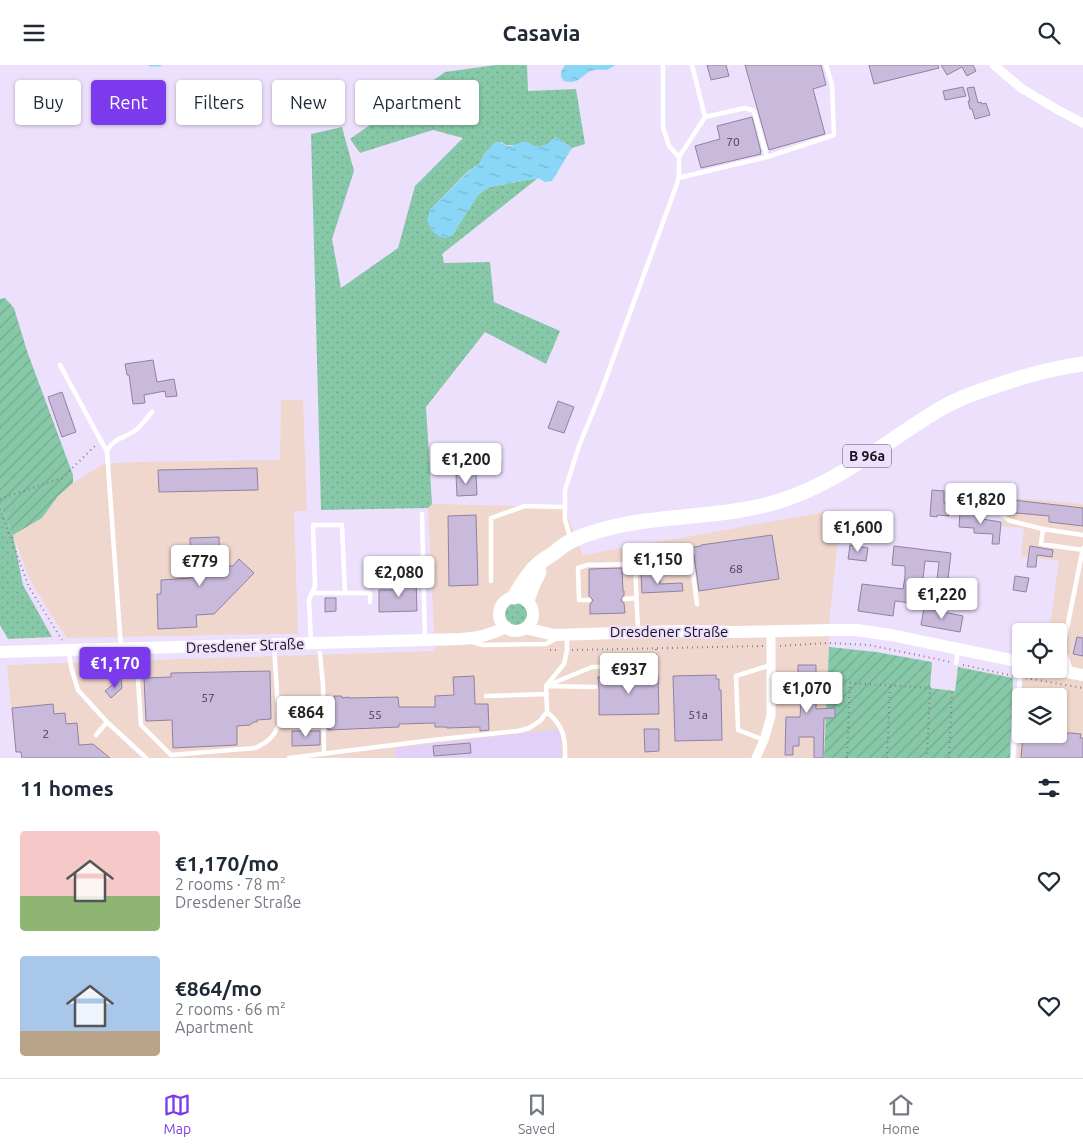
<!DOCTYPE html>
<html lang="en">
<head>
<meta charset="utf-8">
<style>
	body { margin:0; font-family:Ubuntu,sans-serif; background:#f6f6f7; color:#1f2937; height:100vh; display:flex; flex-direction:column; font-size:19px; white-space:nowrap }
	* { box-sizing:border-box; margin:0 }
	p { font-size:16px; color:#747a83 }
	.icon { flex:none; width:28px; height:28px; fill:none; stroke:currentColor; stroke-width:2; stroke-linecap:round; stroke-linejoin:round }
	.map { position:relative; height:693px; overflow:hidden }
	.side { display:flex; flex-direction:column; background:#fff; flex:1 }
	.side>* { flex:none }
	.banner { position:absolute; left:15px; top:15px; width:500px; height:45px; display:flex; gap:10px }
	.fabs { position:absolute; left:1012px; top:558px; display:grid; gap:10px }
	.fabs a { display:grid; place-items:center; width:55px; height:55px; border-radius:5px; background:#fff; box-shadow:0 1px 4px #0004; font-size:25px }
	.price { position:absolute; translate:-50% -42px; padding:0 11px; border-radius:5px; background:#fff; color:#222; font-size:16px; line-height:32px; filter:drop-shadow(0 1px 2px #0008) }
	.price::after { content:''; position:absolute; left:50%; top:30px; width:15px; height:11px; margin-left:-8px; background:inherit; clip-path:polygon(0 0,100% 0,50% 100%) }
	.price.current { background:#7c3aed; color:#fff }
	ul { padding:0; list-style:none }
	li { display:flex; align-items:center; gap:15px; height:125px; padding:0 20px }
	li span { display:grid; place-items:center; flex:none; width:140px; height:100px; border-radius:5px; color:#555 }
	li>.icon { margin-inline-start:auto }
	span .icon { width:60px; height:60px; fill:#fffc; stroke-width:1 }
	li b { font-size:21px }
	h2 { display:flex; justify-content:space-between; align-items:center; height:60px; padding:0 20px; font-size:21px }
	.chip { padding:0 18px; border-radius:5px; background:#fff; box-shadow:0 1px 4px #0004; font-size:18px; line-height:45px }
	.chip.current { background:#7c3aed; color:#fff }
	header { display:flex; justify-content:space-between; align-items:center; height:65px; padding:0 20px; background:#fff; font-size:22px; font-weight:600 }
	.dock { display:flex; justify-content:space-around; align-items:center; height:70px; border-top:1px solid #e0e1e3; background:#fff; font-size:14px; color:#747a83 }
	.dock a { display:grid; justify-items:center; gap:2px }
	.dock .current { color:#7c3aed }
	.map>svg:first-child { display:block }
	.commercial { fill:#efd7ce }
	.built { fill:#e3d0f9 }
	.grass { fill:url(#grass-dots) }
	.garden { fill:url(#garden-furrows) }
	.water { fill:url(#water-ripples) }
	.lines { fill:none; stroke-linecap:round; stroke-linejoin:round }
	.stream { stroke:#8ad6f7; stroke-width:3 }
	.building { fill:#c9badc; stroke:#9081a1 }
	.path { stroke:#877d91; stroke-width:2; stroke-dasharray:1 4; stroke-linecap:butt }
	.lane { stroke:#fff; stroke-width:4.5 }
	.street { stroke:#fff; stroke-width:9 }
	.secondary { stroke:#fff; stroke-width:12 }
	.primary { stroke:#fff; stroke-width:15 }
	.labels { text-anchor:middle; stroke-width:4; stroke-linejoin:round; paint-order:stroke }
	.number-label { font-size:12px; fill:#443c4e }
	.shield { fill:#ede0fc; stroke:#585061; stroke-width:1 }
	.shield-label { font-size:14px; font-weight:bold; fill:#18121e }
	.street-label { font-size:15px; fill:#18121e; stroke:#ede0fc }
</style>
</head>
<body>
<header><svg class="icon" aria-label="menu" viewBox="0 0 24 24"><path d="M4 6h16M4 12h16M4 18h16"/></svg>Casavia<svg class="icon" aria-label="search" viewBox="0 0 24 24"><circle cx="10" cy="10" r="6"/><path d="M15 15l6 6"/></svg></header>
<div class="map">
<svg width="1083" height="693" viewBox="0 0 1083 693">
	<defs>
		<pattern id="grass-dots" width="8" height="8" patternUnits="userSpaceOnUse" patternTransform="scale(1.25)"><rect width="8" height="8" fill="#87c8a8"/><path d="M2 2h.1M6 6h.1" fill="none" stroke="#74ab90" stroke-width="1.8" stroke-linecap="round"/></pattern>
		<pattern id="garden-furrows" width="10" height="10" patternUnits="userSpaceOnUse" patternTransform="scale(1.25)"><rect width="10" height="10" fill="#87c8a8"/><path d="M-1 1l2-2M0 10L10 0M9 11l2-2" fill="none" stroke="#74ab90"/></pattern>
		<pattern id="water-ripples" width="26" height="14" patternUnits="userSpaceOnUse" patternTransform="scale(1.25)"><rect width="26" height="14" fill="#8ad6f7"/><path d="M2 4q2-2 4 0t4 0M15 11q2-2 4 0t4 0" fill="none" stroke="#76b7d3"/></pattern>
	</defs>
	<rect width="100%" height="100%" fill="#ede0fc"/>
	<path class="commercial" d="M281,335H303L307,446H294L298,569H274L67,573L45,540L30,515L13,470L42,453L58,431L73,418L103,399L135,397L280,395Z
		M1003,432L1083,439V693H1017L1021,636V669H1059V631H1022L1024,604H1059V566H1049L1059,496L1021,491L1024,463L1002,461Z
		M432,439L564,442L583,490L837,445L839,465L829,558V582L824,693H22L21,687H16L7,600L117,596L435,586L428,443Z"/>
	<path class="built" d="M559,664L561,673V693H396L395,683Z"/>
	<path class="grass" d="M496,0H527L528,26L576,24L585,79L572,83L556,72L546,80L539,82L533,81L506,80L501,77L484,89L480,98L467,107L430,145L451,172L478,130L489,122L538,113L442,189L444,198L490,197L494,237L560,266L546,299L485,267L426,342L432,439L428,443L321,445L311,69L342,62L354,106L332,174L341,223L398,183L415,121L463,73L433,65L360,88L350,74L445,7Z
		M0,440L13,470L23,520L52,572L8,574L0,560Z
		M505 549a11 11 0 1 1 22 0a11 11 0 1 1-22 0Z"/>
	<path class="garden" d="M5,233L14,243L27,286L73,410V418L58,431L42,453L13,470L0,440V234Z
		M829,582L876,587L932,597L930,623L955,626L958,602L1013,613L1010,693H824Z"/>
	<path class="water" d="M565,0H616L607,5C600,4 593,4 587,8C578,15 576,19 564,16L561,12V7Z
		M556,72L572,83L552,116L545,117L538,113L489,122L478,130L451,172L445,173L440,172L431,165L427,156L430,145L468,107L480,98L484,89L496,76C501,77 506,82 511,81C517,80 520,76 527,77C532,78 530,79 534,81C543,84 549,77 556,72Z"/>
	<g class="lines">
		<path class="stream" d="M150,0H160"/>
	</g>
	<path class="building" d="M707,0H726L729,11L711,15Z
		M745,0H821L826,20L813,24L825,69L769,85Z
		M869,0H938L939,3L874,19Z
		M941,0H973L976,6L967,11L962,2L947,10Z
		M963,22L966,31L945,35L943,26Z
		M974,22L978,38L981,37L982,39L986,38L990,50L975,54L972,44H970L968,36H970L967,23Z
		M752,52L761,87H760L761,89L701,103L695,81L720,74L717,61Z
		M153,295L157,317L174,314L177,331L166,332L165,326L144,330L145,338L133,339L129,310H127L125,299Z
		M62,327L76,367L62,372L48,332Z
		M558,336L574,342L564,368L548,363Z
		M488,396H501V408L487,407Z
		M257,403L258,425L159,427L158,405Z
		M476,408L477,430L457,431L456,409Z
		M932,425L944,426V438H950L949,451L937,450V452L930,451Z
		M1004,434L1083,443V461L1049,457V451L1005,447L1003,445Z
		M960,447L983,449L982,454L1001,457L999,479H992L993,469L974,468V463L959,462Z
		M476,450L478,520L449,521L448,451Z
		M772,470L779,514L699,526L694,490L690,489L688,491L687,493L677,495V497H668V488H681V484L701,481V480Z
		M219,472L220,501H233L239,494L254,508L214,549L196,550L197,562L158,564L157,529H161V515L191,513L190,473Z
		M850,480L868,483L866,496L848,494Z
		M894,481L951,488L948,514L968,517L966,531L946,528V524L936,523L939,497L925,496L920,539L895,536L893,551L858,546L862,519L903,524L905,512V501L892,500Z
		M1030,481L1053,485L1052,492L1037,490L1036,502H1027Z
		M622,503L623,526H624V530L621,534L622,537L624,538L625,548L590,549V539L592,537L593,535L589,531V504Z
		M641,509H660V519L682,518L683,526L642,528Z
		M1015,511L1029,513L1026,527L1013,525Z
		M416,516L417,546L379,547V525H398V517Z
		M325,533H336V546L325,547Z
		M924,543L963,551L960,567L921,560Z
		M1077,572L1083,573V591L1073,589Z
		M798,600H816V644L835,643V653H824L823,693H814V672H799V681H793V690H785L786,652H800L801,637H798Z
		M270,606L271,654L257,655V657H254L250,660L237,661V680L173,683L172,655L146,656L144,613L171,612V608Z
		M658,610L659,649L599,650V622L598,612Z
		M716,610V614H719V625H721L722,675L675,676L673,611Z
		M474,611L475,639H488L489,665L480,666V662L447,663V662H435V658L399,659V662L328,665L327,635H335L334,631H342V633L349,632V633L398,632L399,642H435V631L454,630L453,612Z
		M121,613L122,623L111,633L105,626Z
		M1059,633L1066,634L1065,658H1059Z
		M53,639L54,649L65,648L66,659L77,658L79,680L93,679L110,693H22L21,687H16L12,643Z
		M644,664H659V686L645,687Z
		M292,666H320V680L292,681Z
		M1071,668L1081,669L1080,673H1083V693H1021L1023,669Z
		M470,678L471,688L434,691L433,681Z"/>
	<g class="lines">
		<path class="path" d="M0,434L62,413L96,380
			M0,444L29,522L62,575
			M780,581L827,578L869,580L951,597
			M656,584V594
			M550,585H560
			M572,585L763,581
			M963,600L1014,611
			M1026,613L1083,623
			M847,693L850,618L930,623L927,693
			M887,693L890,621
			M949,693L952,626"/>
		<path class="lane" d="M663,0V62L669,81L679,92L705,52L745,43L754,46L767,92
			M692,0L705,52
			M678,113L767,92L834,70L832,20L826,0
			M60,300L101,376L107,386L121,583
			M107,386C113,373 125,373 136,365C142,360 147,353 152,347
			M953,442L998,446L1006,453L1011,456L1043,464
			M422,449L425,575
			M570,472L565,455V425L579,381L601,327L677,119L679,109V92
			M1083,485L1041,479L1043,464L1083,470
			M691,493L697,539
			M491,516V453L525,441L564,442
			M345,528H370V537
			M625,534L636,533
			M589,535H579L578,503L587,500L635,499L638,566
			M311,577L309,535L315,521L313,460H342L345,528H312
			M472,577L483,580L546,579L557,573
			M1063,583L1071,605
			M136,585L141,660L171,690L255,683C268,677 274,672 279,659L274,581
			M69,587L71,602L78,625L107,657L96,670
			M320,588L323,621L324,688
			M1059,588L1063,583L1083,483
			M956,598L958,585
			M595,622L546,621L592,602L654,601
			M486,631L547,629
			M547,647C563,660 566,673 565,693
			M107,657L146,693
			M292,657L323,655
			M764,675L738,665L736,611L771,600
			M289,693L433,675L518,666L529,663L540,656L547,647L546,621L564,599L567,585V570
			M1013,693L1021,599"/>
		<path class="street" d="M994,0L1021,23L1058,45L1083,58
			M756,693L764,675L771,651V566"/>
		<path class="secondary" d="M499 549a17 17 0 1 1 34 0a17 17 0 1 1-34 0Z
			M525,563L554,570L681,566L735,567L831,565H856L891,570L1021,597
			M0,587L461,574C478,573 491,570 506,562
			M1052,604L1083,610"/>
		<path class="primary" d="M514,532C521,521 527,509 536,501C541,496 548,492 554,488C560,483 566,478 573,475C643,444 723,459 794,431C847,411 891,373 940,344C957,334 976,327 995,321C1024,311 1053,303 1083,299
			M527,535L533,519L539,507"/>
	</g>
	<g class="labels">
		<g class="number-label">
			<text x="733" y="81">70</text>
			<text x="736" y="508">68</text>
			<text x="208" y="637">57</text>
			<text x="375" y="654">55</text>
			<text x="698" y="654">51a</text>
			<text x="46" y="673">2</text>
		</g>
		<rect class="shield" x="843" y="379.5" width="48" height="23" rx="4"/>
		<g class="shield-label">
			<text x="867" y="396">B 96a</text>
		</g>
		<g class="street-label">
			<text x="669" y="572">Dresdener Straße</text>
			<text transform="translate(245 581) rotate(-2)" y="5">Dresdener Straße</text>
		</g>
	</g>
</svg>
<div class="fabs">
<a><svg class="icon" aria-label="locate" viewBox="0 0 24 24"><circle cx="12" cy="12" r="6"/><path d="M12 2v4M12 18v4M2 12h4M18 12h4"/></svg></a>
<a><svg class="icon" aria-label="layers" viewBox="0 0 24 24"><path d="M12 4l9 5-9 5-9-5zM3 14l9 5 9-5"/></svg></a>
</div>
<b class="price" style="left:466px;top:420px">€1,200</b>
<b class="price" style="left:981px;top:460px">€1,820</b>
<b class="price" style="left:858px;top:488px">€1,600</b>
<b class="price" style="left:658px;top:520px">€1,150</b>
<b class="price" style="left:200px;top:522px">€779</b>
<b class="price" style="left:399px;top:533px">€2,080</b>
<b class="price" style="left:942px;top:555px">€1,220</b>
<b class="price current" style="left:115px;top:624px">€1,170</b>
<b class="price" style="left:629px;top:630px">€937</b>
<b class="price" style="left:807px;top:649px">€1,070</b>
<b class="price" style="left:306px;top:673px">€864</b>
<div class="banner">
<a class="chip">Buy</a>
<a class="chip current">Rent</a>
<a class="chip">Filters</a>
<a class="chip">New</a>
<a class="chip">Apartment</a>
</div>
</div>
<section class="side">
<h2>11 homes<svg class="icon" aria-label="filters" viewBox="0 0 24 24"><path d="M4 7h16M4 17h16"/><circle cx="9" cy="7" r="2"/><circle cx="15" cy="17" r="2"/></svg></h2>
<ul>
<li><span style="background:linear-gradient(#f6c9c9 65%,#8fb573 0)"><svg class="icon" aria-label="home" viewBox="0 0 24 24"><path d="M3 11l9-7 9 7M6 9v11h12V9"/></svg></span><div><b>€1,170/mo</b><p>2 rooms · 78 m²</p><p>Dresdener Straße</p></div><svg class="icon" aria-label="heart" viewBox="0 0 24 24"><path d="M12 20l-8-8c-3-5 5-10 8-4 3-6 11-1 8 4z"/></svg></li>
<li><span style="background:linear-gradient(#a9c7e8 75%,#b9a48a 0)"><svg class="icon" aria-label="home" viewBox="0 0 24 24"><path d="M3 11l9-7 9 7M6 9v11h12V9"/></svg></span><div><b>€864/mo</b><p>2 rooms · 66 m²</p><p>Apartment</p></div><svg class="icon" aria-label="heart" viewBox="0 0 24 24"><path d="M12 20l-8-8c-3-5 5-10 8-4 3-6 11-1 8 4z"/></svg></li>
</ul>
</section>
<nav class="dock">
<a class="current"><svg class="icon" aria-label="map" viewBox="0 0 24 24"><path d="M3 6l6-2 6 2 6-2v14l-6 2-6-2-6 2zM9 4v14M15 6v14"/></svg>Map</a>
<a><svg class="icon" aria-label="saved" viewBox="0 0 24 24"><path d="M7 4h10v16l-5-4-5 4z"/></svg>Saved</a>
<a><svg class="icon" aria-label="home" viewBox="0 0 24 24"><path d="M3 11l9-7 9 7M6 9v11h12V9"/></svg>Home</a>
</nav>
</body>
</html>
